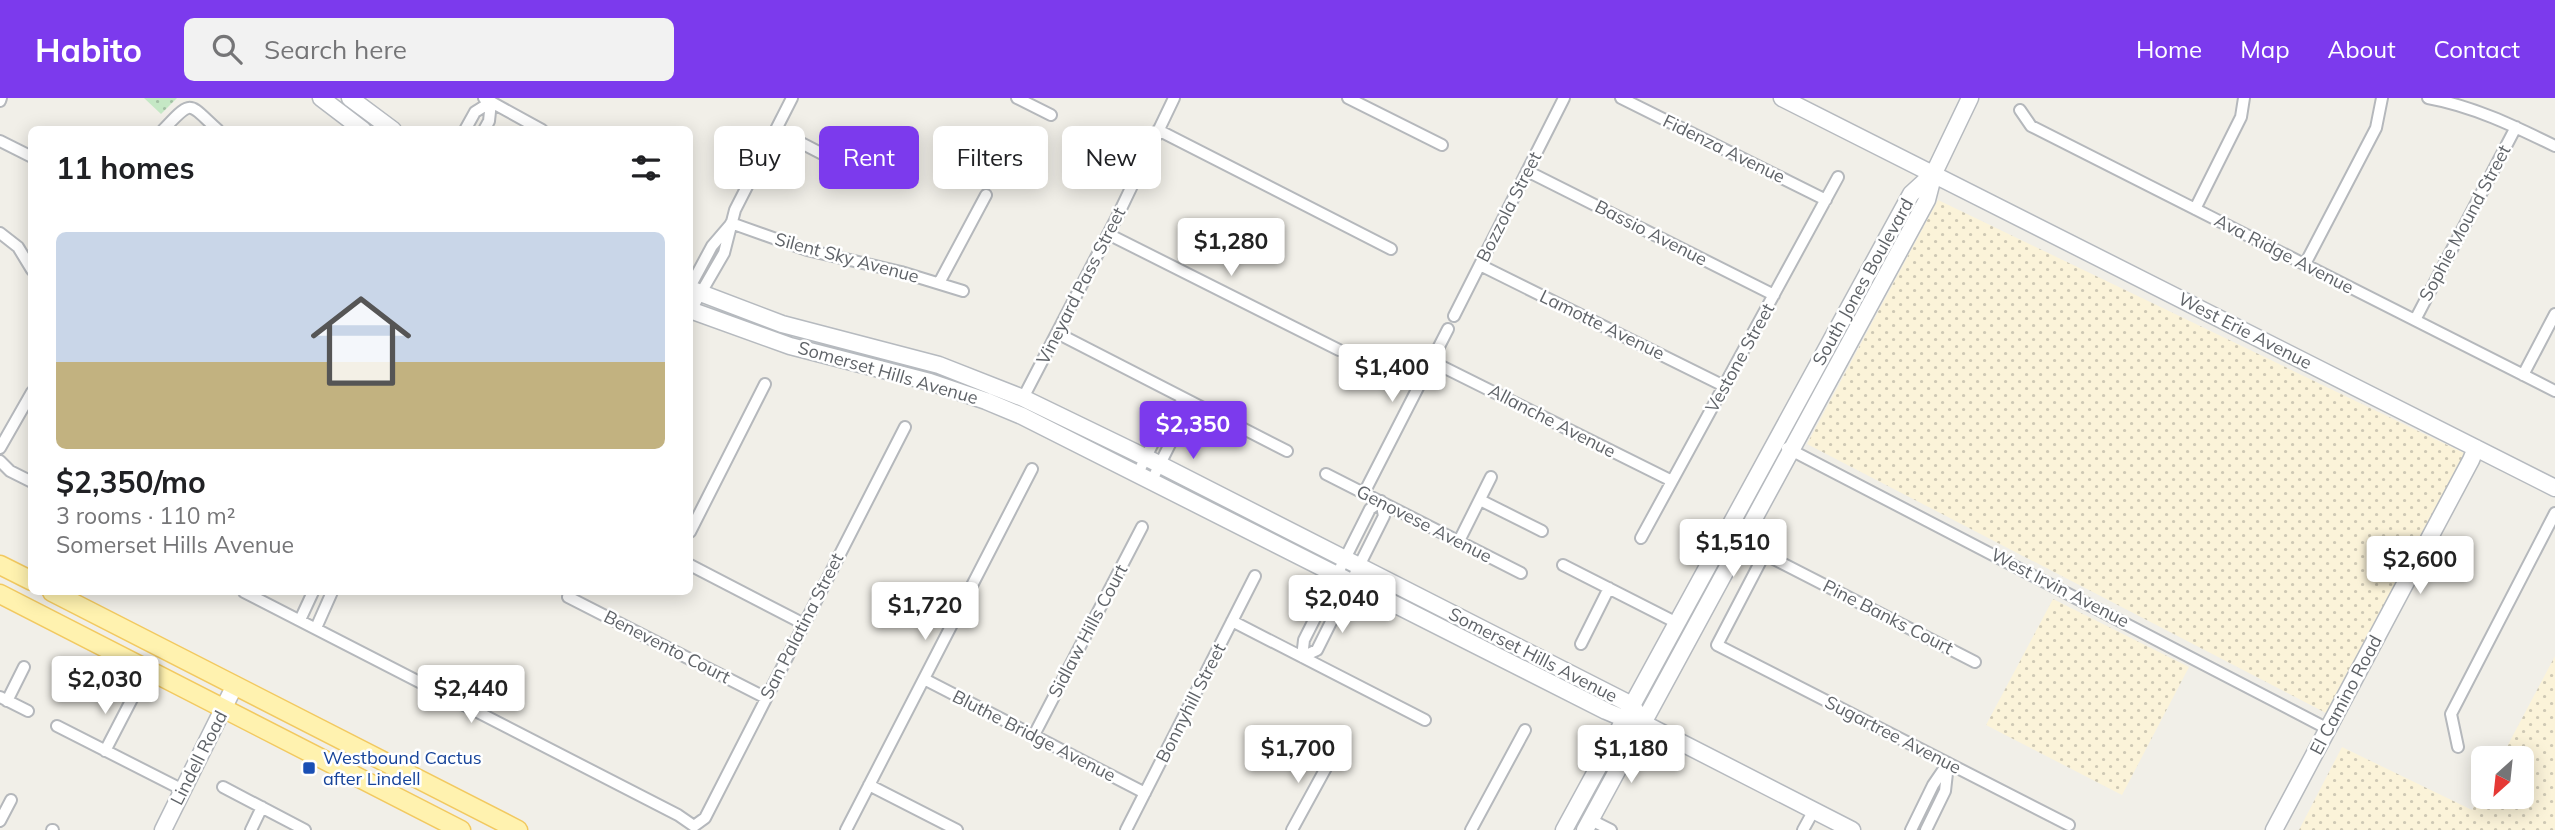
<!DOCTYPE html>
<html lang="en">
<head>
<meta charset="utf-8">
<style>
	body { margin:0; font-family:Mulish,sans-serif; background:#f2f2f2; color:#202124; height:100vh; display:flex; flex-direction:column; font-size:26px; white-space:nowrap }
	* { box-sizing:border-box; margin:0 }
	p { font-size:23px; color:#757577 }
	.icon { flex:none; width:38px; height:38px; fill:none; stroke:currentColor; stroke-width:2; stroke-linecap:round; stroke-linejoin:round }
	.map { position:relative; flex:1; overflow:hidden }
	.panel { position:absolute; left:28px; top:28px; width:665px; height:469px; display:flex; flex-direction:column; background:#fff; border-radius:10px; box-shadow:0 4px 18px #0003 }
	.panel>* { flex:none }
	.hud { position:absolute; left:714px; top:28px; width:665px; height:63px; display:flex; gap:14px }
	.needle { width:46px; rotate:207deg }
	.buttons { position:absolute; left:2471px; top:648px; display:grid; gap:14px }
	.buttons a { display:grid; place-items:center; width:63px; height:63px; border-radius:10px; background:#fff; box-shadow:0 4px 18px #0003; font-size:35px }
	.price { position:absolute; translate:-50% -60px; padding:0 16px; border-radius:7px; background:#fff; color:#222; font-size:23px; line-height:46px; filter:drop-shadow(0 2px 4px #0008) }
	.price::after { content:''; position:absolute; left:50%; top:42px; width:21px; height:16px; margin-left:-10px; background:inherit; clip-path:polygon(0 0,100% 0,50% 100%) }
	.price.active { background:#7c3aed; color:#fff }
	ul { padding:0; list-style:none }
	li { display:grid; align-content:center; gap:14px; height:371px; padding:0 28px }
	li span { display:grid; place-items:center; height:217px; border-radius:10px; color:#555 }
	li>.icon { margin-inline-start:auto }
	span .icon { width:126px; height:126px; fill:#fffc; stroke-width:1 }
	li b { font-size:30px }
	h2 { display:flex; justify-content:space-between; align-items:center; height:84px; padding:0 28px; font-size:30px }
	.pill { padding:0 24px; border-radius:10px; background:#fff; box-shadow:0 4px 18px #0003; font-size:24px; line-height:63px }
	.pill.active { background:#7c3aed; color:#fff }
	header { display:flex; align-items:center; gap:42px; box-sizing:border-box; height:98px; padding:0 35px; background:#7c3aed; color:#fff }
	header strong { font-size:33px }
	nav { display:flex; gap:38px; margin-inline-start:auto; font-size:24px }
	.search { width:490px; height:63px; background:#f2f2f2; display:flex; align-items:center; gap:18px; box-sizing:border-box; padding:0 24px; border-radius:10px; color:#757577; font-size:26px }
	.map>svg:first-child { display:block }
	.sand { fill:url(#sand-dots) }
	.park { fill:url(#park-dots) }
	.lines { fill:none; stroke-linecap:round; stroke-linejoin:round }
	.street-casing { stroke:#b5b8bc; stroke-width:14 }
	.secondary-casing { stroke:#b6babf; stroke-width:19 }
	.primary-casing { stroke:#f2c960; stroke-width:21 }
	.street { stroke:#fff; stroke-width:10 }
	.secondary { stroke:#fff; stroke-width:16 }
	.primary { stroke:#fff2af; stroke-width:18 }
	.transit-dot { fill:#1a4fb4; stroke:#fff; stroke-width:2.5 }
	.labels { text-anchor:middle; stroke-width:5; stroke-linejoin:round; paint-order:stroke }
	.street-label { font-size:18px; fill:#5f6368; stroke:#fff }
	.transit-label { font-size:18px; fill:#164399; stroke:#fff; text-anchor:start }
</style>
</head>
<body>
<header>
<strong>Habito</strong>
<div class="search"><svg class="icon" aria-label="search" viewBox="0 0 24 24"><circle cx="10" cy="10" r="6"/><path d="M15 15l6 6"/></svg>Search here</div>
<nav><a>Home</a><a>Map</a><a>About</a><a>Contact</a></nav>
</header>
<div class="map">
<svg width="2555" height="732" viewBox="0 0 2555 732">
	<defs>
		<pattern id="sand-dots" width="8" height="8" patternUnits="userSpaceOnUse" patternTransform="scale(1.75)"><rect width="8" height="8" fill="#fbf3d9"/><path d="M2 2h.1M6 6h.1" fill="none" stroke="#cec8b4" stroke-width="1.8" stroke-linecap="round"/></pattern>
		<pattern id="park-dots" width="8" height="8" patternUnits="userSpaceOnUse" patternTransform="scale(1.75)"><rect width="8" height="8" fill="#c5e8c5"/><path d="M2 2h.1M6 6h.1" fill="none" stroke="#a3c0a4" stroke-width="1.8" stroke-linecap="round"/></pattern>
	</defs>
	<rect width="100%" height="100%" fill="#f1efe8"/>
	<path class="sand" d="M1938,102L2466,356L2326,615L1807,346Z
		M2053,501L2189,569L2122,697L1986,627Z
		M2555,558V732H2299L2342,649L2472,712L2483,692V698H2522V660H2501Z"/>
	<path class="park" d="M144,0H177L161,16Z"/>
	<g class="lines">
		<g class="street-casing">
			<path id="street" d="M484,0L542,32
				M1017,0L1051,17
				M1348,0L1442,47
				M1621,0L1826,102
				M2428,0C2473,8 2514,28 2555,48
				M0,3L1,0
				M2020,12L2031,28L2555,293
				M163,32C193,0 188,5 218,32
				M465,32L475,14L491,4
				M484,32L489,23L491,4
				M776,32L869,80
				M1158,32L1391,151
				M0,43L32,59
				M1527,73L1774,197
				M2195,111L2241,19L2244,0
				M731,125L807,152L901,174L963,193
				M0,135L18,149L32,172
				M1108,136L1339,252
				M2305,166L2376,30L2382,0
				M1480,167L1724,288
				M939,185L986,97
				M690,189L712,148L730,127
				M691,212L724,155L735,112L792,0
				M1454,218L1564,0
				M2415,222L2516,29
				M1057,235L1287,353
				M1431,263L1672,383
				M2523,277L2555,216
				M1023,300L1118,117L1174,0
				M0,350L32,294
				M1787,350L2328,631
				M0,363L10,373L32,384
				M1138,375L1166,319L1185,301
				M1326,376L1521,475
				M1152,382L1179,328L1185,301
				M1364,395L1448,231
				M1480,402L1542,433
				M1381,403L1384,418L1317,552L1302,559L1304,542L1370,411Z
				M1778,430L1717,547L2069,727
				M690,434L765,286
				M1641,440L1838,79
				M1459,443L1491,379
				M1764,456L1975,564
				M690,467L804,526
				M1563,467L1677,525
				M244,494L678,717L694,728L705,720L905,329
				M568,499L766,600
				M300,522L313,494
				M1232,523L1425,622
				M316,530L332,494
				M1581,546L1609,490
				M924,581L1145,695
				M0,599L28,613
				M7,603L24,569
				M57,628L183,692
				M1034,637L1142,429
				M2458,649L2451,616L2555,415
				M105,653L133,599
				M869,687L957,732
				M223,689L305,732
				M1591,722L1611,732
				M0,723L11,702
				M52,732H53
				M251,732L262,709
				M846,732L1032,371
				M1126,732L1255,478
				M1292,732L1333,657
				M1471,732L1525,632
				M1803,732L1814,712
				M1911,732L1933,687L1948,665
				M1926,732L1945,693L1948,666"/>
		</g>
		<g class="secondary-casing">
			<path id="secondary" d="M321,0L363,32
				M350,0L393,32
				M1782,0L2555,390
				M690,191L782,226L939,267L1023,300L1149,361L1622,602L1632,607L1643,625
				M690,212L790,248L930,284L986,303L1022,318L1606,613L1625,621L1643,625L1852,732
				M163,732L235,587
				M1564,732L1911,96L1934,75
				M1585,732L1927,102L1934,75L1970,0
				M2274,732L2471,362L2476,350"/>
		</g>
		<g class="primary-casing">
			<path id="primary" d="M0,467L32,483
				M52,494L518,732
				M0,496L461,732"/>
		</g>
		<use href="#street" class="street"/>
		<use href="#secondary" class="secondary"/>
		<use href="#primary" class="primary"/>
	</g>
	<rect class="transit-dot" x="302" y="663" width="14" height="14" rx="3.5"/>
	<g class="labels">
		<g class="street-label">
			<text transform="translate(1724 51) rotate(26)" y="6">Fidenza Avenue</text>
			<text transform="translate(1509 109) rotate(-63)" y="6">Bozzola Street</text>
			<text transform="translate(2465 125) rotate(-62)" y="6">Sophie Mound Street</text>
			<text transform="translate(1651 135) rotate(27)" y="6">Bassio Avenue</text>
			<text transform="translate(2284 156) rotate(27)" y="6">Ava Ridge Avenue</text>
			<text transform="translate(847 160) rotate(15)" y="6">Silent Sky Avenue</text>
			<text transform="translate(1863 184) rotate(-61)" y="6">South Jones Boulevard</text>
			<text transform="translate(1081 188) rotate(-63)" y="6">Vineyard Pass Street</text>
			<text transform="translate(1602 227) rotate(26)" y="6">Lamotte Avenue</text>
			<text transform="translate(2245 233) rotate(27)" y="6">West Erie Avenue</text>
			<text transform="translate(1740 260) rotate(-61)" y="6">Vestone Street</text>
			<text transform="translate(888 275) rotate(16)" y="6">Somerset Hills Avenue</text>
			<text transform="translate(1552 323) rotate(27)" y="6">Allanche Avenue</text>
			<text transform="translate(1424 426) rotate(27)" y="6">Genovese Avenue</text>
			<text transform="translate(2060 490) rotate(27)" y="6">West Irvin Avenue</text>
			<text transform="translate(1888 519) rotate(27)" y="6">Pine Banks Court</text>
			<text transform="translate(802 528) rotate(-63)" y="6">San Palatina Street</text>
			<text transform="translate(1088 533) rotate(-62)" y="6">Sidlaw Hills Court</text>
			<text transform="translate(667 549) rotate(27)" y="6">Benevento Court</text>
			<text transform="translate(1533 557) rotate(27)" y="6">Somerset Hills Avenue</text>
			<text transform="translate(2346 597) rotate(-62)" y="6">El Camino Road</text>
			<text transform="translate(1191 605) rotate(-63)" y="6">Bonnyhill Street</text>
			<text transform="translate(1893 637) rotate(27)" y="6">Sugartree Avenue</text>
			<text transform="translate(1034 638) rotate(27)" y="6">Bluthe Bridge Avenue</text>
			<text transform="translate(199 660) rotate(-63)" y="6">Lindell Road</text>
		</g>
		<g class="transit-label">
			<text x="323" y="666">Westbound Cactus<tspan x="323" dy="21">after Lindell</tspan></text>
		</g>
	</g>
</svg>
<div class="buttons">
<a><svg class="needle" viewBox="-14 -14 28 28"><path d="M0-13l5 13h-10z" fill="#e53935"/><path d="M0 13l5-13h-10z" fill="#757577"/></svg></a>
</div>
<b class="price" style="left:1231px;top:180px">$1,280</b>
<b class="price" style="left:1392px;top:306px">$1,400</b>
<b class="price active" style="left:1193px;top:363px">$2,350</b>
<b class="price" style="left:1733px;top:481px">$1,510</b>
<b class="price" style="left:2420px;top:498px">$2,600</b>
<b class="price" style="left:1342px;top:537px">$2,040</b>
<b class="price" style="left:925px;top:544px">$1,720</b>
<b class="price" style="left:105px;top:618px">$2,030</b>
<b class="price" style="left:471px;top:627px">$2,440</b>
<b class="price" style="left:1298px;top:687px">$1,700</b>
<b class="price" style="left:1631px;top:687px">$1,180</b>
<div class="hud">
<a class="pill">Buy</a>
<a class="pill active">Rent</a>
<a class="pill">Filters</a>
<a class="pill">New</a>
</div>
<section class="panel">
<h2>11 homes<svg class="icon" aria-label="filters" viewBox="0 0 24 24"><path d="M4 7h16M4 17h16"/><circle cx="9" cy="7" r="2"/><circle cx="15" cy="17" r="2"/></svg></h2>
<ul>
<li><span style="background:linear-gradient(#c9d6e8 60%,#c2b280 0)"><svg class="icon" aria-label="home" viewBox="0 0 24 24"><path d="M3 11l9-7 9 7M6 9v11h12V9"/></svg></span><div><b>$2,350/mo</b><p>3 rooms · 110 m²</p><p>Somerset Hills Avenue</p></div></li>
</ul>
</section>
</div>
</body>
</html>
